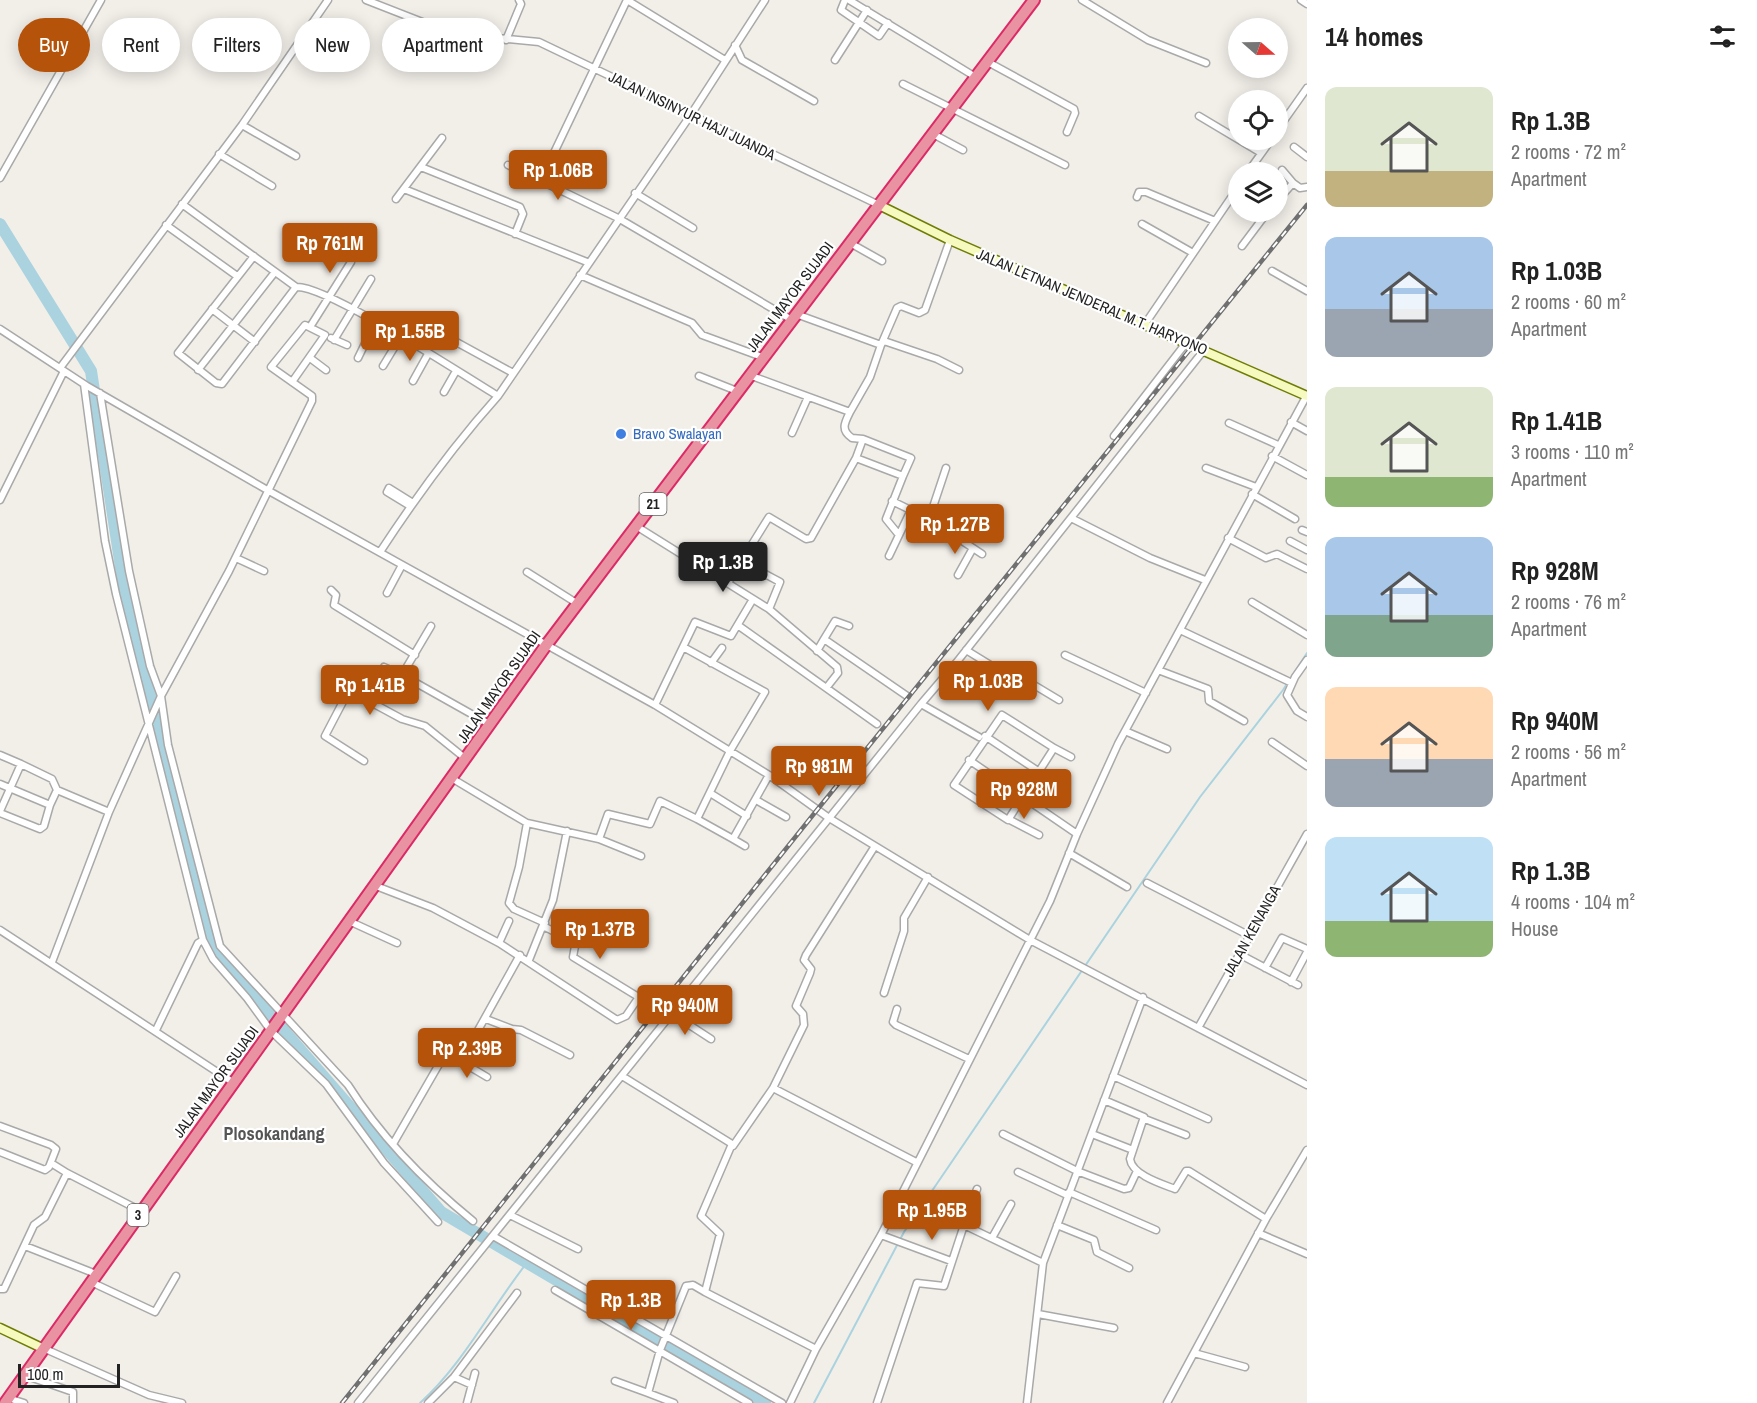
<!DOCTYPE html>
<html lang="en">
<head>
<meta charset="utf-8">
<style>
	body { margin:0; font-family:"Archivo Narrow",sans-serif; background:#f6f6f6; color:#222; height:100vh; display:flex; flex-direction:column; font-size:22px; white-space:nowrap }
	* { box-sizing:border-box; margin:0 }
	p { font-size:20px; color:#767676 }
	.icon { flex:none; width:33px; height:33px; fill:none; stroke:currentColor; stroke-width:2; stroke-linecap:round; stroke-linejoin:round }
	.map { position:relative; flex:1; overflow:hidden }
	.details { display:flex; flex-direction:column; background:#fff; width:450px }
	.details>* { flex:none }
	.hud { position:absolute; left:18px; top:18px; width:570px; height:54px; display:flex; gap:12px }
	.needle { width:39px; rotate:110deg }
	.controls { position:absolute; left:1228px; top:18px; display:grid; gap:12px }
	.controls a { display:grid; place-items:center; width:60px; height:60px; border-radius:50%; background:#fff; box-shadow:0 3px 15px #0003; font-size:30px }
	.scale { position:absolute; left:18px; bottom:15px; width:102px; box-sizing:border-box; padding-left:6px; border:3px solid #222; border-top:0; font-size:16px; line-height:21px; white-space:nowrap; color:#222; -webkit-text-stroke:4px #fff; paint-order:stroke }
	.price { position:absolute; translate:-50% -51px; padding:0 14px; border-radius:6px; background:#b45309; color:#fff; font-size:20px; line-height:39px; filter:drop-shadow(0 2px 3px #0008) }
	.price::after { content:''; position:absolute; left:50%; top:36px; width:18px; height:14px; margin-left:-9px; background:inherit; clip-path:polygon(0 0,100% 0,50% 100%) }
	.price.selected { background:#222; color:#fff }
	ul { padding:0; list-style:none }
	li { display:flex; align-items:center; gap:18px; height:150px; padding:0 18px }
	li span { display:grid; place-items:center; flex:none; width:168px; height:120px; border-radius:12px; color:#555 }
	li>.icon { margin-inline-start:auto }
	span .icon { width:72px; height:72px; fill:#fffc; stroke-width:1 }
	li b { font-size:26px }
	h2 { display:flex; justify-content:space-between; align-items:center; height:72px; padding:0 18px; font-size:26px }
	.chip { padding:0 21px; border-radius:27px; background:#fff; box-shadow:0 3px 15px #0003; font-size:21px; line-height:54px }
	.chip.selected { background:#b45309; color:#fff }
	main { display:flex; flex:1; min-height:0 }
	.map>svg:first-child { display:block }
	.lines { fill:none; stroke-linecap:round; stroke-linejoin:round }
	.stream { stroke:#aad3df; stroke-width:2 }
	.river { stroke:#aad3df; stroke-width:12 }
	.street-casing { stroke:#a9a9a9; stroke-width:9 }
	.secondary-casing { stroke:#707d05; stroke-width:11 }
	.highway-casing { stroke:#dc2a67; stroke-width:14 }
	.street { stroke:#fff; stroke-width:6 }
	.secondary { stroke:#f7fabf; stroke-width:8 }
	.highway { stroke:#e892a2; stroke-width:10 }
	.rail-casing { stroke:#707070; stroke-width:4.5 }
	.rail { stroke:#fff; stroke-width:2; stroke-dasharray:7; stroke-linecap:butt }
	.shop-dot { fill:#3f7fe0; stroke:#fff; stroke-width:2 }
	.labels { text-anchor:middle; stroke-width:4.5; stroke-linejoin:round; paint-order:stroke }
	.shield { fill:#fff; stroke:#646464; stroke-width:1.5 }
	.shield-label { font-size:14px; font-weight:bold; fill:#222 }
	.street-label { font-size:15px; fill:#222; stroke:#fff }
	.shop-label { font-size:15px; fill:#366cbe; stroke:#fff; text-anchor:start }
	.quarter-label { font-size:18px; font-weight:bold; fill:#555; stroke:#fff }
</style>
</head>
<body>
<main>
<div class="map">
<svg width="1307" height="1403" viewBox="0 0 1307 1403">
	<rect width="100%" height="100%" fill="#f2efe9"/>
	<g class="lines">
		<path class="stream" d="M420,1403C463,1364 490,1310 526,1264
			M814,1403L904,1232L1200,797L1283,690L1307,653"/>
		<path class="river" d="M0,224L91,371L126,600L214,950L441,1212L765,1403"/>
		<g class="street-casing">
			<path id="street" d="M366,0L430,25L466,35L539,42L879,205
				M627,0L725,60
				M845,0L841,10L879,36L888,23
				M849,0L974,76
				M1082,0L1148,40L1206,63
				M1301,0L1307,4
				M506,40L521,4L519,0
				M735,45L742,60L814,101
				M835,60L867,10
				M986,61L1074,109L1075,113L1067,132
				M903,84L1065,165
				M1199,116L1261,153
				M242,125L296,156
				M1278,129L1307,88
				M933,134L963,150
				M1294,147L1307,157
				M219,154L272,186
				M508,165L618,218L792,320
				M421,167L520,207L523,214L515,234
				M1282,170L1293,183
				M1248,172L1271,140
				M0,178L101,0
				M541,180L627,0
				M404,189L587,262
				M635,193L693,228
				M1137,197L1139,192H1146L1215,221
				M396,199L442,138
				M1278,200L1293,183L1300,188L1307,187
				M182,204L296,287C327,285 463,375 498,396
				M1142,224L1193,253
				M166,225L237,276
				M850,243L882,261
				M1242,246L1266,214
				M254,256L178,353L216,383L222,384L296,287
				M1272,271L1307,291
				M580,275L692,323L702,335L762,357
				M212,309L255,342
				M796,314L881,345L897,308L901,306L919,313L925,310L950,240
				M1145,324L1239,186
				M310,327L351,262
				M0,329L87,386L269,491L655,705L769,775L829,818L1030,940L1307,1085
				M438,332L513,373
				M331,338L347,345
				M334,340L371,279
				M884,341L937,359L959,370
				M310,358L326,370
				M358,358L375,323
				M383,366L400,338
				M60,368L242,125L328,0
				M198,370L275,272
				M699,376L737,391
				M413,381L428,354
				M84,384L105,541L116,594L203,940L213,959L247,998L271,1031L326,1084L384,1163L438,1222
				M444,392L456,371
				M100,393L129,571L150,666L161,696L168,745L220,946L348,1085C381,1137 425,1182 473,1221
				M850,412L870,377L881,345
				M1291,422L1307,431
				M1229,423L1278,445
				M792,433L808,397
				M1114,436L1186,343
				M1272,456L1307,475
				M856,458L903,476L911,458L863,439
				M1206,468L1256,487
				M1252,494L1295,519
				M0,500L64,371
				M892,501L929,519L982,554
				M410,506L387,492L389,488L413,503
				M1071,518L1150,558L1205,580
				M929,519L946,468
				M636,526L769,609L837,667L838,673L827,687
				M1302,530L1307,532
				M899,535L886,519L903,476
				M1228,538L1266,558L1277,554L1307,569
				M1290,541L1307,550
				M380,552C416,497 454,445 498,396L690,116L765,0
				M889,556L911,510
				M236,558L264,571
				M741,561L780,582L769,609
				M527,572L578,604
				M958,575L973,548
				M728,583L769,517L806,539L811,538L856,458L863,439L852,438C840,430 845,422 850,412L749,375
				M331,590L336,595L334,605L415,655
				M387,593L402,565
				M1252,602L1307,635
				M431,626L402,675L491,725
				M739,626L877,724
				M1180,630L1292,683
				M824,639L835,621L849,626
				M685,648L765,692L730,751L697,819L733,839L769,775
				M966,650L1026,687L1029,682L1059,700
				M817,651L824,639L907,696
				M1065,655L1146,693
				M1307,660L1295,677L1287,695L1297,711L1307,717
				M711,663L722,648
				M1158,670L1208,689L1209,701L1244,721
				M402,675L384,667L365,699L402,719L425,726L466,759
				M334,680L335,686L365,699
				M348,692L325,736L364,761
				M921,704L979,737
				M655,705L695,622L731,636L753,599
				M1002,715L1054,748L1008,820L954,785Z
				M1125,731L1167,749
				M985,736L1038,771
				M1272,742L1307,766
				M1054,748L1071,757
				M0,755L21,764
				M969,760L1077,834
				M453,779L527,823L519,867L509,903L514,909L545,923
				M0,784L50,805L57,790
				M710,793L747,816
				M756,800L786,817
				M0,811L21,764L52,779L57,790L109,812
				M0,813L40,829L44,826L50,805
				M1010,820L1039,835
				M527,823L599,839L641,856
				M599,839L608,814L650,824L660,801L697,819
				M733,839L745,846
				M875,846L806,955L804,960L811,969L810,973L796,1006L803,1014L804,1025L773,1088L916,1162
				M1069,853L1127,887
				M1147,883L1248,935
				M376,886L433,908L499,943L617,1020L626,1016L639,997
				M351,922L397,943
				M543,926L573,941L575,946L573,957L658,1009
				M0,930L234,1083
				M499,943L509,921
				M1239,954L1298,985
				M529,960L553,900L567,831
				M52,962L109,812L161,696L229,571L312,401V396L271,367L305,325L325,335L292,382
				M1265,968L1282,938L1307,949
				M1291,982L1307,952
				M884,993L904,931V918L928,877
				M897,1009L893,1022L896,1025L969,1059
				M671,1013L711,1039
				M486,1019L512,1029L521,1030L570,1055
				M1198,1028L1307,834
				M156,1030L198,943L203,940
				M460,1061L487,1077
				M622,1076L732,1144L701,1216L720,1234L705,1292L816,1349
				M1113,1076L1208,1119
				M1104,1100L1144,1117L1130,1159C1132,1175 1162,1184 1175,1189L1186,1171H1189L1266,1219
				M1145,1119L1186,1135
				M0,1126L51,1145L56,1149L49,1167L45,1170L0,1152
				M1003,1134L1077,1171L1124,1189L1129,1188L1137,1171
				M1092,1134L1133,1150
				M393,1144L442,1059L449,1055L458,1060L462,1059L520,955
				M733,1146L773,1088
				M1018,1172L1067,1195
				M67,1173L141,1211
				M1069,1192L1156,1230
				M510,1215L578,1249
				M964,1225L977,1189
				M1057,1225L1094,1240L1097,1252L1129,1268
				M1258,1233L1307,1254
				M881,1235L951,1261
				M493,1236L782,1403
				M992,1238L1011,1204
				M25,1246L96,1274
				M91,1282L155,1312L176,1276
				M0,1289H4L34,1225L45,1217L67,1173L51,1163
				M555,1290L749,1403
				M1038,1314L1114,1328
				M43,1348L149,1395L182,1403
				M1194,1353L1245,1367
				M24,1375L73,1392V1403
				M454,1377L472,1385
				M615,1381L648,1393
				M8,1398L24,1403
				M358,1403L921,704L956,663L1204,350
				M428,1403L454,1377L517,1293
				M467,1403L475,1373
				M674,1403L648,1393L660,1350L686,1286L693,1285L705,1292
				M790,1403L816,1349L881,1235L1050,901L1077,834L1118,744L1307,395
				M877,1403L917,1283L944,1286L964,1225L1043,1263
				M1027,1403L1043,1263L1143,997
				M1167,1403L1266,1219L1307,1150"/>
		</g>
		<g class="secondary-casing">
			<path id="secondary" d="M879,205L950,240L1307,396
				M0,1328L42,1348"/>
		</g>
		<g class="highway-casing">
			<path id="highway" d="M5,1403L547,644L1034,0"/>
		</g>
		<use href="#street" class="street"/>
		<use href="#secondary" class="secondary"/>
		<use href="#highway" class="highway"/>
		<g class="rail-casing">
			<path id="rail" d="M342,1403L817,810L1307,205"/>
		</g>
		<use href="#rail" class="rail"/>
	</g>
	<circle class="shop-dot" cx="621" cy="434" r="6"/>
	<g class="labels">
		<g class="shield">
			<rect x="639.5" y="493" width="27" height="22" rx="4.5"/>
			<rect x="127.5" y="1204" width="21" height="22" rx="4.5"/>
		</g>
		<g class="shield-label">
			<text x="653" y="509">21</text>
			<text x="138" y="1220">3</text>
		</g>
		<g class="street-label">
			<text transform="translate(692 116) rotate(26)" y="5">JALAN INSINYUR HAJI JUANDA</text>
			<text transform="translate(790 297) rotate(-53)" y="5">JALAN MAYOR SUJADI</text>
			<text transform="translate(1092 302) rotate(23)" y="5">JALAN LETNAN JENDERAL M.T. HARYONO</text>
			<text transform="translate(499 687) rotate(-55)" y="5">JALAN MAYOR SUJADI</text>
			<text transform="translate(1252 931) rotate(-61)" y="5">JALAN KENANGA</text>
			<text transform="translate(216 1082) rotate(-54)" y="5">JALAN MAYOR SUJADI</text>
		</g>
		<g class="shop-label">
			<text x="633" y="439">Bravo Swalayan</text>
		</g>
		<g class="quarter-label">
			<text x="274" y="1140">Plosokandang</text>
		</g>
	</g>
</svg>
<div class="controls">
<a><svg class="needle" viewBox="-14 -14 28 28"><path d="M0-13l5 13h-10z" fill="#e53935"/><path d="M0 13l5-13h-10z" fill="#767676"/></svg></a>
<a><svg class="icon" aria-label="locate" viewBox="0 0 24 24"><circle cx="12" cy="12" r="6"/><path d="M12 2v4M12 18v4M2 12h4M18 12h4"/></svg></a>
<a><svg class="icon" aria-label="layers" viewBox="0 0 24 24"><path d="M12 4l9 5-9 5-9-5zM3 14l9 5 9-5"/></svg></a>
</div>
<div class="scale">100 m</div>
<b class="price" style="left:558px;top:201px">Rp 1.06B</b>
<b class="price" style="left:330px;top:274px">Rp 761M</b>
<b class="price" style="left:410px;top:362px">Rp 1.55B</b>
<b class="price" style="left:955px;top:555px">Rp 1.27B</b>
<b class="price selected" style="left:723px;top:593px">Rp 1.3B</b>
<b class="price" style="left:988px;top:712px">Rp 1.03B</b>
<b class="price" style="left:370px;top:716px">Rp 1.41B</b>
<b class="price" style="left:819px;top:797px">Rp 981M</b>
<b class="price" style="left:1024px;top:820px">Rp 928M</b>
<b class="price" style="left:600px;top:960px">Rp 1.37B</b>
<b class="price" style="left:685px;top:1036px">Rp 940M</b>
<b class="price" style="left:467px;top:1079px">Rp 2.39B</b>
<b class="price" style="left:932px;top:1241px">Rp 1.95B</b>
<b class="price" style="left:631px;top:1331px">Rp 1.3B</b>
<div class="hud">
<a class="chip selected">Buy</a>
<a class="chip">Rent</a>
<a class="chip">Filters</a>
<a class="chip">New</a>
<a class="chip">Apartment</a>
</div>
</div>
<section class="details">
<h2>14 homes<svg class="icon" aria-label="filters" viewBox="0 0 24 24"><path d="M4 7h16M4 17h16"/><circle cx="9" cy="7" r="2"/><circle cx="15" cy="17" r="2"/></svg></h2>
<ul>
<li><span style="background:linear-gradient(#dfe7d0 70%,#c2b280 0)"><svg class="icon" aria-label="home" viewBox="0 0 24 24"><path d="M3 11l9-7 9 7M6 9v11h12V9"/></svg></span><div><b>Rp 1.3B</b><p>2 rooms · 72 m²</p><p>Apartment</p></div></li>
<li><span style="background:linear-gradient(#a9c7e8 60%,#9aa5b1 0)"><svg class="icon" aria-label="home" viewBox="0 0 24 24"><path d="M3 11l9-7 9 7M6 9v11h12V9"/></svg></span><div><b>Rp 1.03B</b><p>2 rooms · 60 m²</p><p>Apartment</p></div></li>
<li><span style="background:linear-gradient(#dfe7d0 75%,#8fb573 0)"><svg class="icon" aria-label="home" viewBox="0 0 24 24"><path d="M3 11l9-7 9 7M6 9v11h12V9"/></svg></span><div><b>Rp 1.41B</b><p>3 rooms · 110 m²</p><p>Apartment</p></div></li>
<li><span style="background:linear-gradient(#a9c7e8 65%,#7fa58c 0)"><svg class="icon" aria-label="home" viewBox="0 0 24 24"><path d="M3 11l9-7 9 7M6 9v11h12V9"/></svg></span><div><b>Rp 928M</b><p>2 rooms · 76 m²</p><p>Apartment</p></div></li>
<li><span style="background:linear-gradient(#ffd9b3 60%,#9aa5b1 0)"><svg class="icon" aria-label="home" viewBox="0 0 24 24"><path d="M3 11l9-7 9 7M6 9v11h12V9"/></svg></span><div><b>Rp 940M</b><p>2 rooms · 56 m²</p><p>Apartment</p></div></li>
<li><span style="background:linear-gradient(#bfe0f5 70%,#8fb573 0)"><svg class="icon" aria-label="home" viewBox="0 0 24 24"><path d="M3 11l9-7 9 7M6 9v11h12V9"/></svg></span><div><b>Rp 1.3B</b><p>4 rooms · 104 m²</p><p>House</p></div></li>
</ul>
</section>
</main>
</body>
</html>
